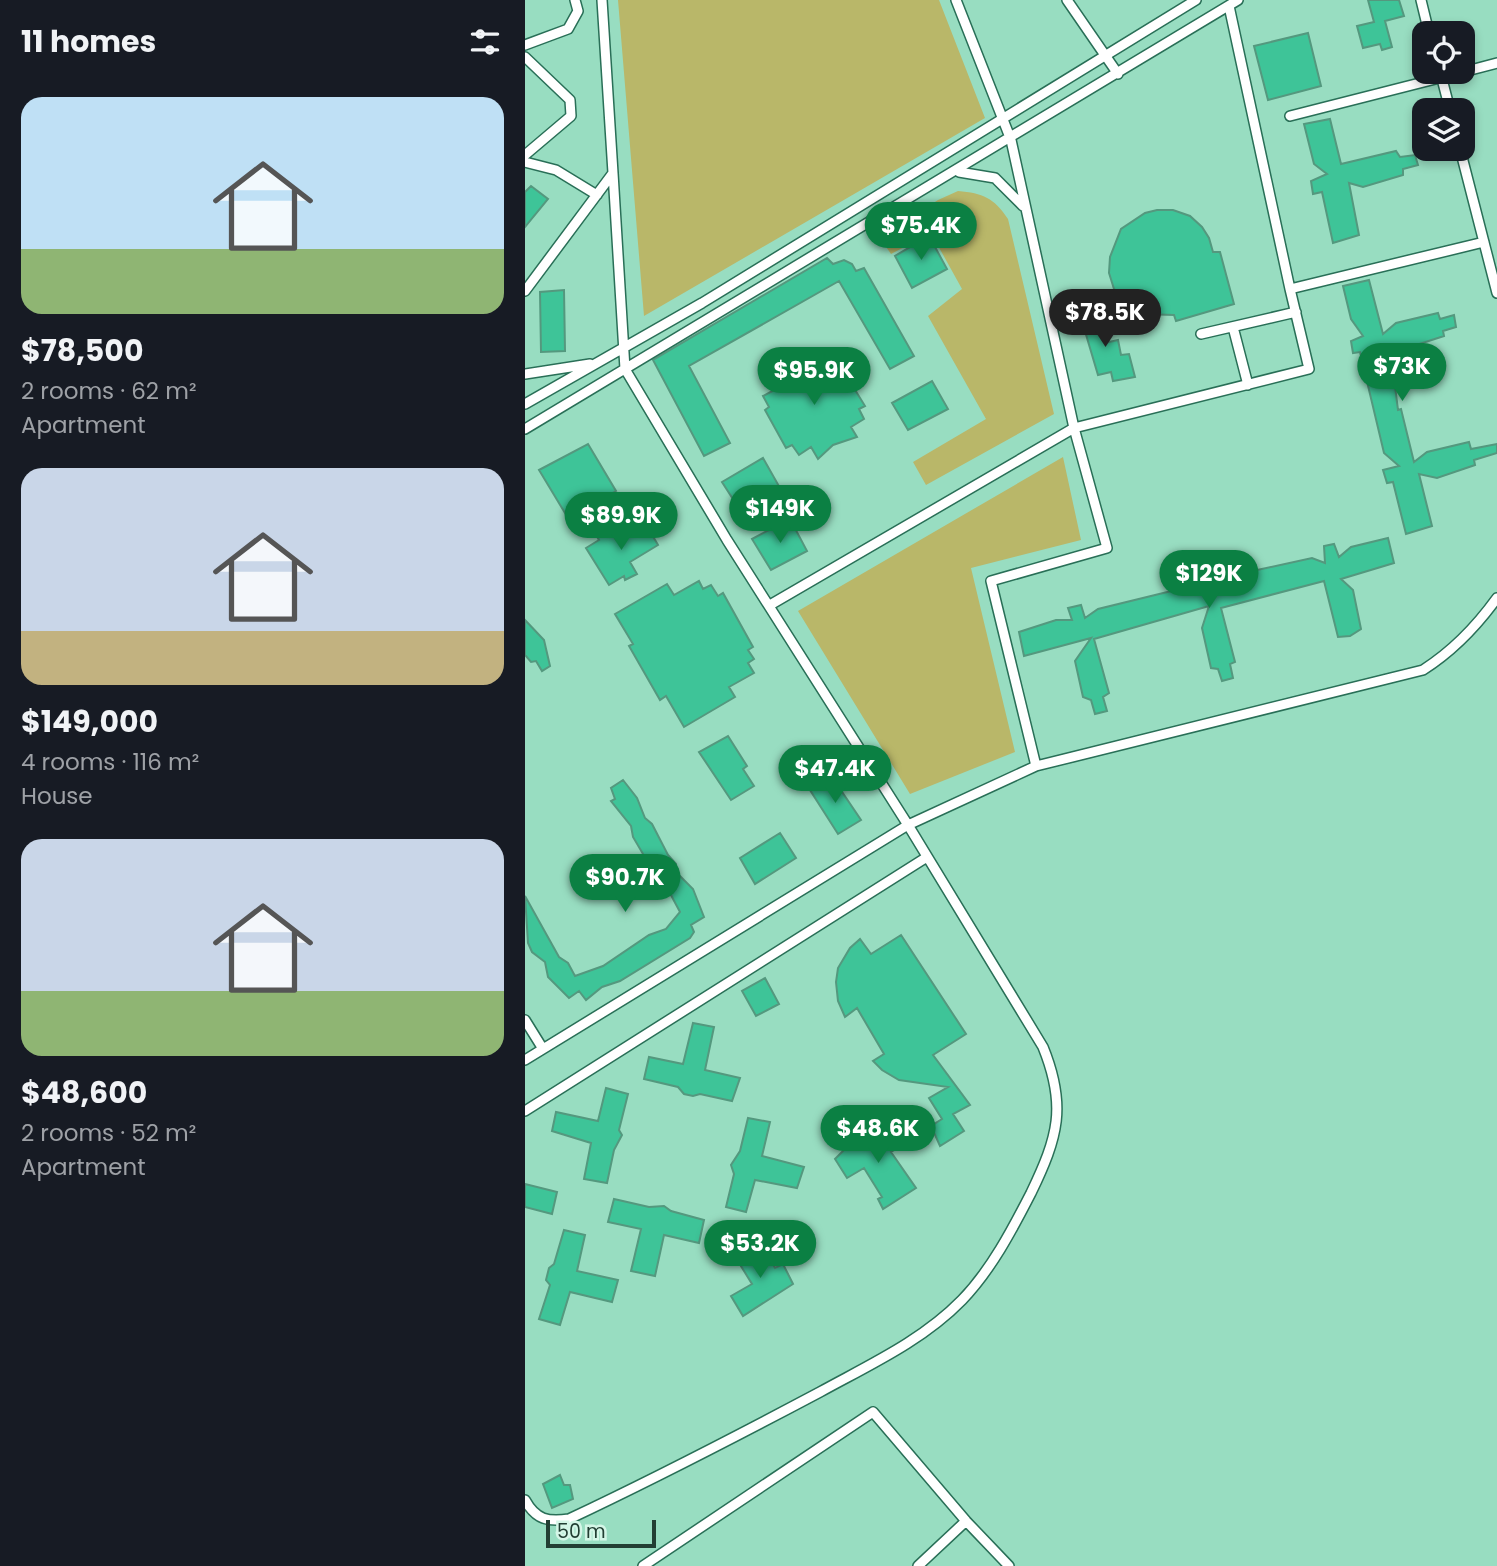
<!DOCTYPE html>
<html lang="en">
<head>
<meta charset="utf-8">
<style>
	body { margin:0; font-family:Poppins,sans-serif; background:#242831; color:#f1f3f6; height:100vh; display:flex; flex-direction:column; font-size:26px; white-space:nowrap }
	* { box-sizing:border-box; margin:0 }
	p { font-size:23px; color:#9ea1a6 }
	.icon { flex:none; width:38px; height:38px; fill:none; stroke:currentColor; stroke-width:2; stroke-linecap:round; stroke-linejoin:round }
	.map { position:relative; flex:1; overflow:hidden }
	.side { display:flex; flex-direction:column; background:#171b24; width:525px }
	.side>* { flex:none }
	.fabs { position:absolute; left:887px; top:21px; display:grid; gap:14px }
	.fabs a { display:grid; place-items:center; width:63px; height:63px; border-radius:14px; background:#171b24; box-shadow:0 4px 10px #0003; font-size:35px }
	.scale { position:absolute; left:21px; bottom:18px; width:110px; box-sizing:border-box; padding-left:7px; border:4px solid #223e33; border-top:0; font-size:19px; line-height:24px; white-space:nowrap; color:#223e33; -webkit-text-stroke:5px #d4f6e7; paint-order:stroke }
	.price { position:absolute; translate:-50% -60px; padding:0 16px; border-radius:24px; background:#0b8043; color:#fff; font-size:23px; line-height:46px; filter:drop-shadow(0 2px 4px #0008) }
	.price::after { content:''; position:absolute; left:50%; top:42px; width:21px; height:16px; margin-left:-10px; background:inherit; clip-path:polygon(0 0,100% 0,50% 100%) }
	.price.selected { background:#222; color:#fff }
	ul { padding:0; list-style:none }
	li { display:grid; align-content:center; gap:14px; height:371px; padding:0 21px }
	li span { display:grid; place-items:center; height:217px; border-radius:21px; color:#555 }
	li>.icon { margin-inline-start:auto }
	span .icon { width:126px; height:126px; fill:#fffc; stroke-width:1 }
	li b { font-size:30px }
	h2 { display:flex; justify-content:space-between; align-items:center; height:84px; padding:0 21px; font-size:30px }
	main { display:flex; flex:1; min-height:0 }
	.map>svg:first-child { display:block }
	.green { fill:#b9b769 }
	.building { fill:#3ec498; stroke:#54987e; stroke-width:2 }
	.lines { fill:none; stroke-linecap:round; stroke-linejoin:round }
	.service-casing { stroke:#296f57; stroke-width:12 }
	.service { stroke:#fff; stroke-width:9 }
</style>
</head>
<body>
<main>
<section class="side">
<h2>11 homes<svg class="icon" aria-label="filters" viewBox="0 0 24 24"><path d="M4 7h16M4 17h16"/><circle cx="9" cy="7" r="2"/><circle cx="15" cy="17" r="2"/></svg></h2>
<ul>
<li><span style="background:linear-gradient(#bfe0f5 70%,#8fb573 0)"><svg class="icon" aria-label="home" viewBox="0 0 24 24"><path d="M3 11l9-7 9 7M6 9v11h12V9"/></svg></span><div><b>$78,500</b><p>2 rooms · 62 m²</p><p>Apartment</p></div></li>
<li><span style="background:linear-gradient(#c9d6e8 75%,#c2b280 0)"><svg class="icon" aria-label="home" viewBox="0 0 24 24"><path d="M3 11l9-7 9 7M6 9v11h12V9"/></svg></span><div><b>$149,000</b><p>4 rooms · 116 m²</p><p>House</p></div></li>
<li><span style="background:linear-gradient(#c9d6e8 70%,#8fb573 0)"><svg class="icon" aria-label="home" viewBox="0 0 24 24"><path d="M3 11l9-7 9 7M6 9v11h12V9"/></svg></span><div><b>$48,600</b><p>2 rooms · 52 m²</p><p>Apartment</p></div></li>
</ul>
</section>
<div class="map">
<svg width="972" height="1566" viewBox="0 0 972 1566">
	<rect width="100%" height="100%" fill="#98ddc1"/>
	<path class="green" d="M93,0H414L460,118L119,316Z
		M433,191C458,193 469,198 483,219L529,414L401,485L388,462L461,419L403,316L437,289L406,233L366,254L355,238L413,200Z
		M538,457L556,540L446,568L490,752L385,794L273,611Z"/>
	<path class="building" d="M843,0H874L879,16L860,21L867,47L857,50L855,44L838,48L832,26L849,22Z
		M783,33L796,86L743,100L729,46Z
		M805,119L816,164L871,151L875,157L890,155L893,165L878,169V175L838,187L824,183L834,235L808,243L797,192L788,194L786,181L802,174L789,164L779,124Z
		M6,186L23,199L0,227V192Z
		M632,210H648L665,216L677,227L684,238L688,252H695L709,304L651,321L649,315L617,314L589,289L584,273L585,257L596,229L620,213Z
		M404,236L422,269L387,288L370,256Z
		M302,258L308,264L319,260L327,264L331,271L339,268L389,356L365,369L314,281L164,366L205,443L179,456L128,360Z
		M844,280L858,334L871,323L913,313L915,319L929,315L931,327L918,331L919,336L879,349L865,347L873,410L876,409L889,462L902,452L944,442L946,449L972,444V453L949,460L950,465L912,478L894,474L907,526L881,534L868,482L862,483L858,470L874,466L859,453L835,352L828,353L826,341L838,336L826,319L818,286Z
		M39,290L40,351L16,352L15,292Z
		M569,307L576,333L581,332L584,342L593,340L596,355L604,354L610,377L588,381L586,372L573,375L554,311Z
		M286,357L292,367L305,360L311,369L316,367L340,406L334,409L339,419L326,427L332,437L308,445L293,459L286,447L274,455L267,445L261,448L240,410L244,407L238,396L253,388L248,378Z
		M407,381L423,409L383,430L367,403Z
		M63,444L91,491L43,518L14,470Z
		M238,458L255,488L215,510L197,482Z
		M265,519L282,551L246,570L227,539Z
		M120,523L133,545L105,562L112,574L100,580L99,576L84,585L61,548L74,540L71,535L84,529L91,540Z
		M863,538L869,563L816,579L828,590L836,629L825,636L813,637L799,581L696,608L710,662L705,664L708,678L697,681L693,669L686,668L677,628L684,606L569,639L584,693L578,697L582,711L570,714L566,700L558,697L550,661L566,638L499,656L494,632L531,620H547L543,608L556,605L560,618L573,609L671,585L670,577L682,574L686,587L700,577L787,558L800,563L799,546L809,544L814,557L826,547Z
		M174,581L178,589L186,585L193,596L198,593L228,647L223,650L229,659L223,663L229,673L204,687L210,697L159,727L141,696L135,700L104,646L108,644L90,614L142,584L149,595Z
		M0,620L19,640L25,666L17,671L11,661L6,662L0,655Z
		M203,736L222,766L218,769L229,786L206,800L174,752Z
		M307,777L336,820L313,834L285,790Z
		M98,780L112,798L120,818L127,824L143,855L151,864L152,873L168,889L179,917L166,925L169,932L165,938L95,981L77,987L61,1000L54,991L44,998L23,977L20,962L7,952L3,943L0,896L34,957L43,963L50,976L78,966L124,935L141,929L155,912L139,882L131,876L108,837L106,826L86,801L90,799L86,788Z
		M255,833L271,858L230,884L215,858Z
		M376,935L441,1034L408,1055L445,1105L428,1114L439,1131L415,1146L406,1126L417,1119L404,1098L423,1087L374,1080L357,1070L348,1061L359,1054L332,1008L320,1017L313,1001L311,982L313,968L325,948L335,939L346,954Z
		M240,978L254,1004L231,1016L217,991Z
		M168,1023L189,1027L180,1070L215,1078L207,1101L175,1094L168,1096L159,1094L153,1087L119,1079L124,1057L158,1064Z
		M81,1088L103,1094L94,1130L97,1135L89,1150L82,1183L59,1179L66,1143L27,1131L31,1112L73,1121Z
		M223,1118L245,1122L237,1156L279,1167L272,1188L230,1180L221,1212L201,1207L209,1174L206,1165L215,1151Z
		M361,1125L376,1146L366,1152L391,1188L358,1209L353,1199L357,1197L339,1168L322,1178L310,1159L320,1149Z
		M0,1184L32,1192L27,1214L0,1207Z
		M89,1199L124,1207L139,1206L146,1211L179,1220L174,1243L139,1235L130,1276L106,1271L116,1229L83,1222Z
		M39,1230L60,1235L52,1271L93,1280L87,1302L45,1292L35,1325L14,1319L25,1285L21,1280L24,1268L29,1264Z
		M236,1243L250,1268L258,1264L268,1284L218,1316L206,1296L227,1284L211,1258Z
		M35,1475L39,1485H45L48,1499L27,1508L18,1484Z"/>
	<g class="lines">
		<g class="service-casing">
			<path id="service" d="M77,0L88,173
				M431,0L486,140L549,428L582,548L466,581L511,766
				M542,0L593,74
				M896,0L904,33
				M704,6L765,289L959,242
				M0,45L43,29L53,11L50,0
				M0,57L45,100L46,116L0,155
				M938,72L972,63
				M916,75L925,110
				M765,116L938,72
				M935,149L972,293
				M0,162L31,170L72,195
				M434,172L470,178L498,206
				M0,291L88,173L100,369L202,540L383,825L518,1047C542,1106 533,1137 506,1193C487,1230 466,1270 437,1300C397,1341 344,1365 295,1392C212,1436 129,1479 44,1519C23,1522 11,1520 0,1500
				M708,327L723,385
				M676,334L771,312
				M0,374L65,364
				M0,404L177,303L671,0
				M0,429L713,0
				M245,605L549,428L784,369L765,289
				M0,1020L18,1049
				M0,1060L383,825L511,766L898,670C928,651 951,627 972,598
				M0,1111L402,857
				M118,1566L348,1412L441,1521L484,1566
				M393,1566L441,1521"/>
		</g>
		<use href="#service" class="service"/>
	</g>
</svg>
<div class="fabs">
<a><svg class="icon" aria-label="locate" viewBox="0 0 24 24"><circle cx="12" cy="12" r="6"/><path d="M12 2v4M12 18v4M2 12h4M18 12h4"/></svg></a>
<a><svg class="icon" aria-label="layers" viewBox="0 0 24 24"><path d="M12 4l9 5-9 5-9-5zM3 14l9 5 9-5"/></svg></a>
</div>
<div class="scale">50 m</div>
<b class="price" style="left:396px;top:262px">$75.4K</b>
<b class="price selected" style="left:580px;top:349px">$78.5K</b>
<b class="price" style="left:877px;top:403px">$73K</b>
<b class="price" style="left:289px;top:407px">$95.9K</b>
<b class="price" style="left:255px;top:545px">$149K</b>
<b class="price" style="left:96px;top:552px">$89.9K</b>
<b class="price" style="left:684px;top:610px">$129K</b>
<b class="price" style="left:310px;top:805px">$47.4K</b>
<b class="price" style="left:100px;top:914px">$90.7K</b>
<b class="price" style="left:353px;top:1165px">$48.6K</b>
<b class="price" style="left:235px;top:1280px">$53.2K</b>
</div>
</main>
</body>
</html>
